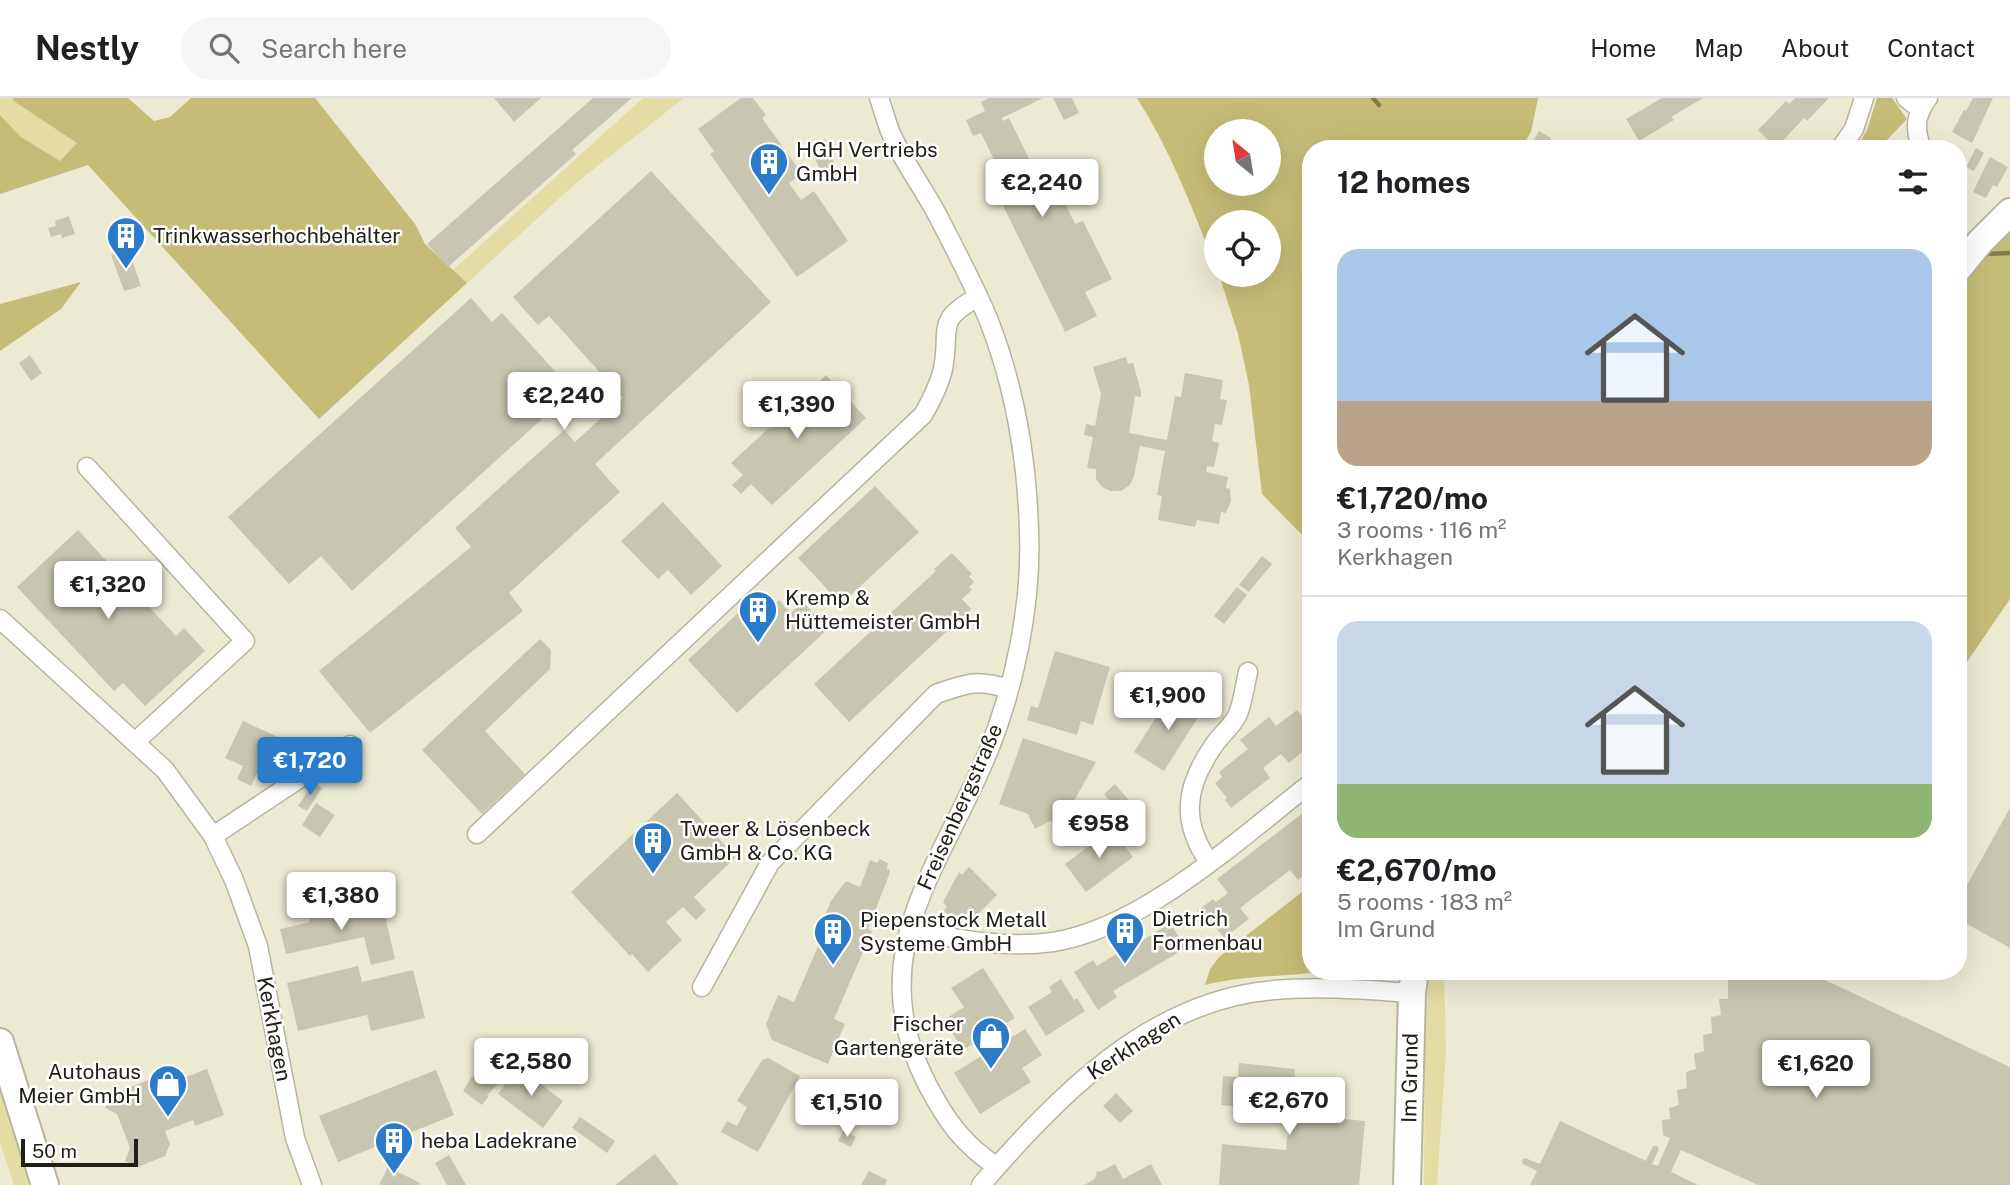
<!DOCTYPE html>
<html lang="en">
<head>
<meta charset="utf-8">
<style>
	body { margin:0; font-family:"Public Sans",sans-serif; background:#f6f6f6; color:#202124; height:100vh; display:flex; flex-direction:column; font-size:26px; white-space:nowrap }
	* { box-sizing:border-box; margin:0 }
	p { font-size:23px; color:#757577 }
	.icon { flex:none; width:38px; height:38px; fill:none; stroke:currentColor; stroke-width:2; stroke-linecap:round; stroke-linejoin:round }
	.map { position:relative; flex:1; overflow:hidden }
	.details { position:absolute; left:1302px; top:42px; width:665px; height:840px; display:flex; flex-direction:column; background:#fff; border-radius:28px; box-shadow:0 7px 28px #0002 }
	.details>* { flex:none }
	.needle { width:46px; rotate:330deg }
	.controls { position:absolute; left:1204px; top:21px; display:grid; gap:14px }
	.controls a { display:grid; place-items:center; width:77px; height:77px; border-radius:50%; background:#fff; box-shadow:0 7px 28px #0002; font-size:35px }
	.scale { position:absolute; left:21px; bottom:18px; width:117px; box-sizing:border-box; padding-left:7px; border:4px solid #212018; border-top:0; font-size:19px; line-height:24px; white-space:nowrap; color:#212018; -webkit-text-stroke:5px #fff; paint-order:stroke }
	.price { position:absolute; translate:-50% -60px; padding:0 16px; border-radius:7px; background:#fff; color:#222; font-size:23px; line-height:46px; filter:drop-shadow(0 2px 4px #0008) }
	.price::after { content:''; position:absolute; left:50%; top:42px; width:21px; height:16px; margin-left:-10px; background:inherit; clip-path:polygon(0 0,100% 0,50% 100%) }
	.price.current { background:#2a7bca; color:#fff }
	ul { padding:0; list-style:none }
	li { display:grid; align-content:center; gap:14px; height:371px; padding:0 35px }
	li+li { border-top:2px solid #e0e0e0 }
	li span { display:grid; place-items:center; height:217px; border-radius:21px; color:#555 }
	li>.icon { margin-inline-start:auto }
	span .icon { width:126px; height:126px; fill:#fffc; stroke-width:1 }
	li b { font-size:30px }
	h2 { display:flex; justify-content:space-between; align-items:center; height:84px; padding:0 35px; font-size:30px }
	header { display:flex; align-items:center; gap:42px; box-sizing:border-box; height:98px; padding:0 35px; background:#fff; border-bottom:2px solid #e0e0e0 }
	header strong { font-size:33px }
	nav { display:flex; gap:38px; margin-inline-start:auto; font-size:24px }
	.search { width:490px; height:63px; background:#f6f6f6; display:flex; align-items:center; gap:18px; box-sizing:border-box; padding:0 24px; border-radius:38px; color:#757577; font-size:26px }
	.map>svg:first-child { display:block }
	.green { fill:#e3dca3 }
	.forest { fill:#c5bc77; fill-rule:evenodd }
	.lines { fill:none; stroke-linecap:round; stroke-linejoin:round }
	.stream { stroke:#847c4b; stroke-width:4.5 }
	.building { fill:#c8c6b0 }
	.street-casing { stroke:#b7b59f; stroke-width:21 }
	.secondary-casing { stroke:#b7b59f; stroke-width:30 }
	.street { stroke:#fff; stroke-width:18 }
	.secondary { stroke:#fff; stroke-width:26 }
	.labels { text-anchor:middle; stroke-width:5; stroke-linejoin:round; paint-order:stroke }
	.poi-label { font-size:21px; fill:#212018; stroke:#fff; text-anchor:start }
	.street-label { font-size:21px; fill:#212018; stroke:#fff }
</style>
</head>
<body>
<header>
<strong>Nestly</strong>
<div class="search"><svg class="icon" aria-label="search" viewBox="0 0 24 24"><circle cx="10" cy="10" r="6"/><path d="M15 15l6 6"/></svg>Search here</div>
<nav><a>Home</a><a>Map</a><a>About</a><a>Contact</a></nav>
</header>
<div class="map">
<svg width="2010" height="1087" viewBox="0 0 2010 1087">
	<rect width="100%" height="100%" fill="#edead4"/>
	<path class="green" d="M0,0H12L15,4L78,45L60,63L21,39L0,17Z
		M643,0H684L576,85L467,185L453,172Z
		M1429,873H1444L1446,952L1437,1087H1424L1425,954Z
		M0,991L29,1087H14L0,1044Z"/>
	<path class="forest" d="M12,0H128L154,23L170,19L191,0H315L415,126L425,146L467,185L319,321L88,67L0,96V17L21,39L60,63L77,45L15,4Z
		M1137,0H1538L1531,34L1521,51H1311V446L1262,396L1249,287L1238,236L1219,177H1269V124H1216V170C1193,112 1171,53 1137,0ZM1269,33V86H1216V33Z
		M1877,0H1892L1907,21L1878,51H1856L1867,32Z
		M2010,133V501L1958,577V197L1985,156Z
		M81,184L61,211L0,253V206Z
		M1311,787V873H1326C1286,879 1245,877 1205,887L1210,871L1219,859Z"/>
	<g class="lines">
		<path class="stream" d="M1373,0L1379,7
			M1985,156L2010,155"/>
	</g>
	<path class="building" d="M494,0H541L514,24Z
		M593,0H632L572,52L576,56L448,169L427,146Z
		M741,0H753L766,17L762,20L802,76L789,85L801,102L814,93L848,143L797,179L710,56L714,53L698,31Z
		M989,0H1043L1002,20L1003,23L1009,20L1047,97L1058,91L1075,126L1083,123L1112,181L1085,194L1097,218L1065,234L998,97L1009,92L981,35L973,38L966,22L985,13L981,4Z
		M1053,0H1072L1079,15L1064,22Z
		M1662,0H1703L1671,19L1674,22L1639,43L1626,21Z
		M1795,0H1829L1807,23L1804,20L1776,50L1758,32L1786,3L1789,6Z
		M1973,0H1993L1972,45L1952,34L1964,12L1966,13Z
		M1539,33L1551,40L1545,51H1529Z
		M825,41L835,67L820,73L810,47Z
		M1976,50L1984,55L1974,73L1966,69Z
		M1990,59L2008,69L1997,89L1993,87L1986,100L1973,94Z
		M651,73L771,204L595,366L620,394L509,495L523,513L370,635L319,573L471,449L455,430L564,332L575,344L623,300L549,218L538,227L513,199Z
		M69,118L75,136L62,140L61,136L51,139L48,130L56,128L55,123Z
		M128,151L141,188L124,193L111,157Z
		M471,200L492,224L502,215L573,293L352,493L321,458L289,486L228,419Z
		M30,257L42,275L31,283L19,265Z
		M1126,259L1128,266L1133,265L1141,294V299L1135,298L1129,335L1167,342L1175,298L1181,299L1185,275L1223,282L1220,301L1227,302L1222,327L1215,326L1212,343L1219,345L1214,369L1207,368L1206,374L1228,379L1226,390L1230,391L1231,403L1226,415L1221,414L1219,426L1197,422L1195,429L1158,422L1162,398L1157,397L1165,353L1140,348L1134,378L1130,387L1121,393H1111L1102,389L1096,381V371L1087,370L1093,339L1084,337L1086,326L1095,328L1101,296L1093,269Z
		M826,277L866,320L772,407L751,386L741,396L732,387L743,377L731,365Z
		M875,388L919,434L841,506L798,460Z
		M663,404L722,468L691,497L668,472L658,481L621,443Z
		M78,432L176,538L184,530L205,553L145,608L123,585L114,593L17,489Z
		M952,455L972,476L969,478L974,484L969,489L972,492L962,501L971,511L849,624L814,586L936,473L934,471Z
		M1262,458L1272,466L1249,494L1239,487Z
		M1237,489L1247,497L1224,526L1214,518Z
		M757,497L770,510L779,502L791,515L803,504L828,531L737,615L688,562Z
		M540,541L551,552L550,571L485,633L525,676L482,716L422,652Z
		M1055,553L1110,569L1093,627L1081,623L1077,637L1027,622L1031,608L1038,610Z
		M1172,594L1202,613L1164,673L1134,654Z
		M1297,612L1311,630V645L1308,649L1289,665L1281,656L1263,670L1270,680L1231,710L1225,702L1227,700L1215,685L1222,679L1219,674L1248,651L1240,642L1269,619L1276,628Z
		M243,623L278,639L260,677L257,675L251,688L237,681L243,668L225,660Z
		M1023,640L1096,664L1060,727L1050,723L1035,731L1028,716L999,706Z
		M313,685L322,690L307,713L298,708Z
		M1115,686L1131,705L1120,715L1104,696Z
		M677,695L736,759L694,799L706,812L696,822L683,809L666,824L682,842L648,874L632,856L630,858L571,794Z
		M316,705L335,717L320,739L302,727Z
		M2010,710V850L1958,821V803Z
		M1303,715L1311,725V776L1309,774L1298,782L1290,772L1240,810L1249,821L1224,840L1210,822L1206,825L1197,813L1213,801L1216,804L1228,795L1217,781Z
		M1112,731L1133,759L1086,794L1065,766Z
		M880,761L888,765L887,771L890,772L889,777L868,831L872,833L834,921L845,926L828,966L772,942L766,926L778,897L794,904L822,839L817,837L831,803L846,783L860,789L870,762L877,765Z
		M969,769L997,797L974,820L947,816L944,812L947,809L943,804L959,774L962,777Z
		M355,803L360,820L384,814L395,861L371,867L364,839L286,856L280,831L310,824L308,815Z
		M1170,825L1186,850L1113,893L1117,899L1098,912L1074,874L1093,862L1097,868L1138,842L1140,844Z
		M358,868L362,884L413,872L425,920L371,933L367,917L298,933L287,885Z
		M983,870L1015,920L963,952L944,922L964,909L951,890Z
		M1737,873H1806L2010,969V1087H1758L1681,1052L1671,1074L1698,1087H1530L1537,1073L1523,1066L1522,1062L1525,1060L1540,1066L1560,1023L1646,1063L1653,1048H1657L1659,1051L1652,1066L1658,1068L1670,1040L1663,1037L1662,1022L1670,1021L1669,1010L1679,1007L1677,992L1687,990L1686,974L1696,971L1694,956L1704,953L1703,937L1712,935L1711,919L1721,917L1719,901H1728V880L1737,879Z
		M1061,881L1074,902L1077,900L1085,913L1046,938L1028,909L1052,894L1049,889Z
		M1025,931L1042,957L1022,970L1031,984L980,1016L954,975Z
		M768,960L800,978L758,1054L721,1034L727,1023L737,1028L747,1009L737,1003L762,962Z
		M1239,965L1295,971L1292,1016L1365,1023L1359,1087H1219L1222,1046L1286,1052L1290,1014L1221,1007L1223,978L1238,979Z
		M518,969L563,1003L543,1030L498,996Z
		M480,970L499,985L487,997L489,998L482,1007L463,993L472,978L473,979Z
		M207,971L224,1017L195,1028L193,1022L165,1033L170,1046L165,1058L138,1069L125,1063L130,1050L117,1016L105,1010L111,997L156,979L160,989Z
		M436,972L454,1017L338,1064L319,1018Z
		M1116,995L1133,1013L1120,1025L1103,1008Z
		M580,1019L615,1043L607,1055L572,1030Z
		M843,1033L856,1039L851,1049L838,1043Z
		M655,1056L679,1087H615Z
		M449,1057L466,1087H447L435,1065Z
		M1115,1066L1123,1081L1151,1066L1162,1087H1084L1095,1081L1097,1073L1100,1074Z
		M388,1069L420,1085L419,1087H379Z
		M869,1073L887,1082L885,1087H861Z"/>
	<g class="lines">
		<g class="street-casing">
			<path id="street" d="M879,0C883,11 886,23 890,33C903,65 926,93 941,124C958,157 975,189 989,223C1015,290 1027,362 1029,433C1032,505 1015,588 988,654C941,770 860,855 927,986C947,1024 962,1045 997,1069
				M1906,0L1920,11
				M1840,51L1854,31L1864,0
				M1922,51C1914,31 1915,17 1928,0
				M87,369L245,543L135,644
				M0,521L165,672L213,738L234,782L258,848L295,1040L312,1087
				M477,736L923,317C931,303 939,288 943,271C951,230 934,223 978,199
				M213,738L350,647
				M1209,764C1181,724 1185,690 1212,650C1219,638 1233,628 1238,616C1243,603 1245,587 1248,574
				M909,832C956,841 1005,851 1053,844C1143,830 1240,740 1311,685
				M702,889L770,765L936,596C968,585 976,581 1009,591
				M981,1087C1058,998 1150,902 1274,892C1321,888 1366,892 1412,895"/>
		</g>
		<g class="secondary-casing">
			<path id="secondary" d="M1958,171L1980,144L2010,114
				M0,944L45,1087
				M1407,1087L1412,895L1415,873"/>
		</g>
		<use href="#street" class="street"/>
		<use href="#secondary" class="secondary"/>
	</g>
	<defs>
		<g id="building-pin" transform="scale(2.0125)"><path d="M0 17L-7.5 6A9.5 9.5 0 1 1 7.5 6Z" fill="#2a7bca" stroke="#fff"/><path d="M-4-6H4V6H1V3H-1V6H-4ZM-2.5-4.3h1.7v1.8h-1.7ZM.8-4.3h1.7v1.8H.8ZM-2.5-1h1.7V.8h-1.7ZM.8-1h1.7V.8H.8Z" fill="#fff"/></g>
		<g id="shop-pin" transform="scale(2.0125)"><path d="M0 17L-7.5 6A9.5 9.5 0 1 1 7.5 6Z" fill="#2a7bca" stroke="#fff"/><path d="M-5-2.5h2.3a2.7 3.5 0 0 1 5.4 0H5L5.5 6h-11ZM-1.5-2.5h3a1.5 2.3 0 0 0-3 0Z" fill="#fff"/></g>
	</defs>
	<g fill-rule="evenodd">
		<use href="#building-pin" x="769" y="64"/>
		<use href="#building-pin" x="126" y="138"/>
		<use href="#building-pin" x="758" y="512"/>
		<use href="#building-pin" x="653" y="743"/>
		<use href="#building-pin" x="1125" y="833"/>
		<use href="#building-pin" x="833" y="834"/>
		<use href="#shop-pin" x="991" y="938"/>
		<use href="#shop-pin" x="168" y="986"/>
		<use href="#building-pin" x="394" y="1043"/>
	</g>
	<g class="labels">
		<g class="poi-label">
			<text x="796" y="59">HGH Vertriebs<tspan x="796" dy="24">GmbH</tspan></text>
			<text x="153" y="145">Trinkwasserhochbehälter</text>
			<text x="785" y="507">Kremp &amp;<tspan x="785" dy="24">Hüttemeister GmbH</tspan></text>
			<text x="680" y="738">Tweer &amp; Lösenbeck<tspan x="680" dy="24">GmbH &amp; Co. KG</tspan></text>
			<text x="1152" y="828">Dietrich<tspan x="1152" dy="24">Formenbau</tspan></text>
			<text x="860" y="829">Piepenstock Metall<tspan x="860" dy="24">Systeme GmbH</tspan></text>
			<text x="964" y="933" text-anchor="end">Fischer<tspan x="964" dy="24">Gartengeräte</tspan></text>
			<text x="141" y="981" text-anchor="end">Autohaus<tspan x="141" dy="24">Meier GmbH</tspan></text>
			<text x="421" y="1050">heba Ladekrane</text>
		</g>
		<g class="street-label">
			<text transform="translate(960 709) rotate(-66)" y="7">Freisenbergstraße</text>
			<text transform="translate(274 931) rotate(79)" y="7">Kerkhagen</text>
			<text transform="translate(1134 948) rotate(-33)" y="7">Kerkhagen</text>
			<text transform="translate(1410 980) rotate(-89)" y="7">Im Grund</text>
		</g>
	</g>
</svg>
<div class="controls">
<a><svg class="needle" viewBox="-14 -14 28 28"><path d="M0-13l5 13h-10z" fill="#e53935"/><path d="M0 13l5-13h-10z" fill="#757577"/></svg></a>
<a><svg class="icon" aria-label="locate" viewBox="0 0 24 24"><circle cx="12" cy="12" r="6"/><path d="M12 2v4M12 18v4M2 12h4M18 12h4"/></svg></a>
</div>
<div class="scale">50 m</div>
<b class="price" style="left:1042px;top:121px">€2,240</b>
<b class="price" style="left:564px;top:334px">€2,240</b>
<b class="price" style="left:797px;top:343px">€1,390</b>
<b class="price" style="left:108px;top:523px">€1,320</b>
<b class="price" style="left:1168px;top:634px">€1,900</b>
<b class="price current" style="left:310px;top:699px">€1,720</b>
<b class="price" style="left:1099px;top:762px">€958</b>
<b class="price" style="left:341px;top:834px">€1,380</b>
<b class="price" style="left:531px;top:1000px">€2,580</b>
<b class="price" style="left:1816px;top:1002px">€1,620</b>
<b class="price" style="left:1289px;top:1039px">€2,670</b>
<b class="price" style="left:847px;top:1041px">€1,510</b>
<section class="details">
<h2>12 homes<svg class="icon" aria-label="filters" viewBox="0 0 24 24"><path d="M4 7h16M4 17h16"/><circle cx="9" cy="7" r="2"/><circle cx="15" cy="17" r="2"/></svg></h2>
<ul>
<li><span style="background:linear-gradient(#a9c7e8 70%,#b9a48a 0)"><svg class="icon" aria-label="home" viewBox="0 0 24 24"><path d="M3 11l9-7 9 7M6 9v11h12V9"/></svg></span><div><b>€1,720/mo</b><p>3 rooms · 116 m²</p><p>Kerkhagen</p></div></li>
<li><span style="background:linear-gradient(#c9d6e8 75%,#8fb573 0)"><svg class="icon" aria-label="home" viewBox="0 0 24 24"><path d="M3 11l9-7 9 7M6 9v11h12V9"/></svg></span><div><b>€2,670/mo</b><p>5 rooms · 183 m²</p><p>Im Grund</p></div></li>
</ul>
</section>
</div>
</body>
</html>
